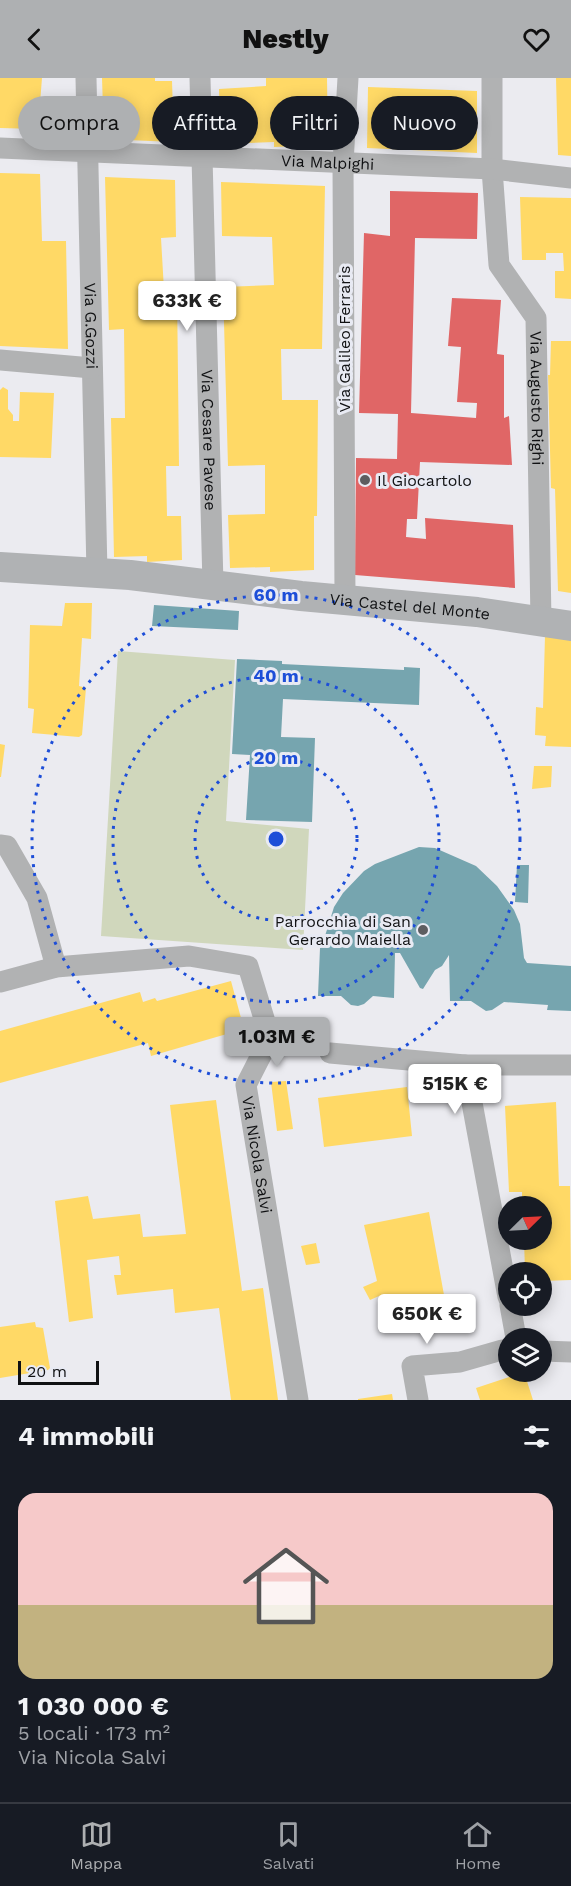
<!DOCTYPE html>
<html lang="it">
<head>
<meta charset="utf-8">
<style>
	body { margin:0; font-family:"Work Sans",sans-serif; background:#242831; color:#f1f3f6; height:100vh; display:flex; flex-direction:column; font-size:22px; white-space:nowrap }
	* { box-sizing:border-box; margin:0 }
	p { font-size:20px; color:#9ea1a6 }
	.icon { flex:none; width:33px; height:33px; fill:none; stroke:currentColor; stroke-width:2; stroke-linecap:round; stroke-linejoin:round }
	.map { position:relative; height:1322px; overflow:hidden }
	.panel { display:flex; flex-direction:column; background:#171b24; flex:1 }
	.panel>* { flex:none }
	.hud { position:absolute; left:18px; top:18px; width:536px; height:54px; display:flex; gap:12px }
	.needle { width:39px; rotate:66deg }
	.fabs { position:absolute; left:498px; top:1118px; display:grid; gap:12px }
	.fabs a { display:grid; place-items:center; width:54px; height:54px; border-radius:50%; background:#171b24; box-shadow:0 3px 15px #0003; font-size:30px }
	.scale { position:absolute; left:18px; bottom:15px; width:81px; box-sizing:border-box; padding-left:6px; border:3px solid #101113; border-top:0; font-size:16px; line-height:21px; white-space:nowrap; color:#101113; -webkit-text-stroke:4px #e8eaf3; paint-order:stroke }
	.price { position:absolute; translate:-50% -51px; padding:0 14px; border-radius:6px; background:#fff; color:#222; font-size:20px; line-height:39px; filter:drop-shadow(0 2px 3px #0008) }
	.price::after { content:''; position:absolute; left:50%; top:36px; width:18px; height:14px; margin-left:-9px; background:inherit; clip-path:polygon(0 0,100% 0,50% 100%) }
	.price.active { background:#aeb0b2; color:#111 }
	ul { padding:0; list-style:none }
	li { display:grid; align-content:center; gap:12px; height:318px; padding:0 18px }
	li+li { border-top:2px solid #363941 }
	li span { display:grid; place-items:center; height:186px; border-radius:18px; color:#555 }
	li>.icon { margin-inline-start:auto }
	span .icon { width:108px; height:108px; fill:#fffc; stroke-width:1 }
	li b { font-size:26px }
	h2 { display:flex; justify-content:space-between; align-items:center; height:72px; padding:0 18px; font-size:26px }
	.tag { padding:0 21px; border-radius:27px; background:#171b24; box-shadow:0 3px 15px #0003; font-size:21px; line-height:54px }
	.tag.active { background:#aeb0b2; color:#111 }
	header { display:flex; justify-content:space-between; align-items:center; height:78px; padding:0 18px; background:#aeb0b2; color:#111; font-size:27px; font-weight:800 }
	.tabs { display:flex; justify-content:space-around; align-items:center; height:84px; border-top:2px solid #363941; background:#171b24; font-size:16px; color:#9ea1a6 }
	.tabs a { display:grid; justify-items:center; gap:3px }
	.tabs .active { color:#aeb0b2 }
	.map>svg:first-child { display:block }
	.green { fill:#d0d7bc }
	.homes { fill:#ffd966 }
	.shops { fill:#e06666 }
	.public { fill:#76a5af }
	.lines { fill:none; stroke-linecap:round; stroke-linejoin:round }
	.street { stroke:#b1b2b3; stroke-width:21 }
	.secondary { stroke:#b0b2b4; stroke-width:30 }
	.ring { fill:none; stroke:#1d4ed8; stroke-width:3; stroke-dasharray:3 6 }
	.poi-dot { fill:#5d5d60; stroke:#e8eaf3; stroke-width:2 }
	.labels { text-anchor:middle; stroke-width:6; stroke-linejoin:round; paint-order:stroke }
	.street-label { font-size:16px; fill:#101113; stroke:#e8eaf3 }
	.poi-label { font-size:16px; fill:#101113; stroke:#e8eaf3; text-anchor:start }
	.centre { fill:#1d4ed8; stroke:#e8eaf3; stroke-width:3 }
	.ring-label { font-size:18px; text-anchor:middle; font-weight:bold; fill:#1d4ed8; stroke:#e8eaf3; stroke-width:6; stroke-linejoin:round; paint-order:stroke }
</style>
</head>
<body>
<header><svg class="icon" aria-label="back" viewBox="0 0 24 24"><path d="M15 5l-7 7 7 7"/></svg>Nestly<svg class="icon" aria-label="heart" viewBox="0 0 24 24"><path d="M12 20l-8-8c-3-5 5-10 8-4 3-6 11-1 8 4z"/></svg></header>
<div class="map">
<svg width="571" height="1322" viewBox="0 0 571 1322">
	<rect width="100%" height="100%" fill="#ebebf0"/>
	<path class="green" d="M118,573L235,582L226,743L309,751L303,872L101,858Z"/>
	<path class="homes" d="M0,0H42L38,51L0,50Z
		M102,0H155V3H172L174,64L104,61Z
		M266,0H327L328,67L274,69V64L221,66L219,11L266,8Z
		M556,0H571V78L558,77Z
		M368,9L477,13V75L367,70Z
		M0,95L40,96L42,163H66L68,271L0,268Z
		M105,99L175,102L176,159L161,160L164,212L177,211L179,388H166L167,438H181L182,482L147,484V478L114,479L111,340H125L124,251L109,252Z
		M221,104L325,108L322,271H281L282,322H318L317,438H314V492L270,494V489L230,490L228,437L265,436V387L228,388L223,209L274,207L272,159L222,158Z
		M520,119L571,120V221L555,220V193H564L563,175H546V182H522Z
		M551,263H571V515L558,513L555,411L551,410L548,297H550Z
		M3,309L8,312V331L13,337V343H19L20,314L54,315L51,380L0,379V312Z
		M65,525H92L91,561L82,560L79,608L86,610L82,657L79,659L32,655L34,631L28,630L30,547L62,548Z
		M545,558L571,559V669L545,668L546,658L535,657L536,629L543,630Z
		M0,666L5,667L1,699H0Z
		M534,688H552L551,709L532,711Z
		M231,903L244,951L151,978L148,965L0,1005V953L140,914L143,924L155,920L157,923Z
		M428,993H446V1015H441V1012L428,1011Z
		M286,1003L293,1051L277,1053L271,1004Z
		M407,1009L412,1058L324,1069L318,1020Z
		M216,1022L242,1213L263,1210L278,1322H231L219,1230L175,1235L173,1211L117,1217L114,1197H121L119,1178L87,1182L93,1240L69,1244L55,1123L88,1118L93,1141L140,1136L143,1159L186,1156L170,1027Z
		M556,1024L559,1108H570L571,1202L542,1203V1194H525L524,1161H542V1128H522V1114H509L505,1028Z
		M429,1134L444,1217L381,1230L379,1218L370,1222L363,1209L377,1203L364,1147Z
		M316,1165L320,1185L306,1187L301,1168Z
		M35,1244L36,1249L43,1250L50,1290L48,1292L0,1300V1249Z
		M524,1294L533,1322H480L476,1310Z
		M392,1316L393,1322H358V1321Z"/>
	<path class="shops" d="M390,113L478,115L477,161L415,160L411,335L476,340L477,325L457,324L461,269L448,268L452,220L501,222L497,276L504,277V340L509,338L512,387L420,384L417,441H407L406,459L426,461L425,440L513,447L515,510L355,497L356,380L397,381L398,336L359,335L364,155L390,158Z"/>
	<path class="public" d="M154,527L239,533L238,552L152,548Z
		M237,581L282,583V586L404,592V589L420,590L419,627L283,621L281,659L315,660L312,744L246,742L250,677L232,676Z
		M419,769L435,770L476,788L497,808L514,832L520,846L524,880L527,885L571,888V933L547,932L548,927L504,924L492,932L486,933L471,923H450L449,877L442,888L435,892L423,911L420,910L400,875H395L394,920L373,918L364,926L358,928L351,927L341,918H318L320,870L324,869L325,858L334,829L343,815L364,793L375,786Z
		M517,787H529L528,825L515,824Z"/>
	<g class="lines">
		<g class="street">
			<path id="s1" d="M86,0L97,495"/>
			<path id="s2" d="M200,0L213,507"/>
			<path id="s3" d="M492,0V91L499,187L536,240L541,544"/>
			<path id="s4" d="M0,70L492,91L571,100"/>
			<path d="M0,282L92,290"/>
			<path d="M345,522L343,85L348,0"/>
			<path d="M0,767L7,768L37,820L56,889"/>
			<path id="s5" d="M0,904L56,889L189,878L248,888L270,960L246,1007L298,1322"/>
			<path d="M330,975L465,987"/>
			<path d="M508,1219L465,987H571"/>
			<path d="M510,1227L516,1260"/>
			<path d="M542,1273L571,1274"/>
			<path d="M418,1322L412,1288L460,1284L502,1272H508"/>
		</g>
		<path class="secondary" id="s6" d="M0,489L130,497L301,518L477,534L571,548"/>
	</g>
	<g class="ring">
		<circle cx="276" cy="761" r="81"/>
		<circle cx="276" cy="761" r="163"/>
		<circle cx="276" cy="761" r="244"/>
	</g>
	<g class="poi-dot">
		<circle cx="365" cy="402" r="6"/>
		<circle cx="423" cy="852" r="6"/>
	</g>
	<g class="labels">
		<g class="street-label">
			<text dy="6" stroke="none"><textPath href="#s4" startOffset="328">Via Malpighi</textPath></text>
			<text dy="6" stroke="none"><textPath href="#s1" startOffset="248">Via G.Gozzi</textPath></text>
			<text transform="translate(344 261) rotate(-90)" y="6">Via Galileo Ferraris</text>
			<text dy="6" stroke="none"><textPath href="#s3" startOffset="332">Via Augusto Righi</textPath></text>
			<text dy="6" stroke="none"><textPath href="#s2" startOffset="362">Via Cesare Pavese</textPath></text>
			<text dy="6" stroke="none"><textPath href="#s6" startOffset="412">Via Castel del Monte</textPath></text>
			<text dy="6" stroke="none"><textPath href="#s5" startOffset="450">Via Nicola Salvi</textPath></text>
		</g>
		<g class="poi-label">
			<text x="377" y="408">Il Giocartolo</text>
			<text x="411" y="849" text-anchor="end">Parrocchia di San<tspan x="411" dy="18">Gerardo Maiella</tspan></text>
		</g>
	</g>
	<circle cx="276" cy="761" r="9" class="centre"/>
	<g class="ring-label">
		<text x="276" y="523">60 m</text>
		<text x="276" y="604">40 m</text>
		<text x="276" y="686">20 m</text>
	</g>
</svg>
<div class="fabs">
<a><svg class="needle" viewBox="-14 -14 28 28"><path d="M0-13l5 13h-10z" fill="#e53935"/><path d="M0 13l5-13h-10z" fill="#9ea1a6"/></svg></a>
<a><svg class="icon" aria-label="locate" viewBox="0 0 24 24"><circle cx="12" cy="12" r="6"/><path d="M12 2v4M12 18v4M2 12h4M18 12h4"/></svg></a>
<a><svg class="icon" aria-label="layers" viewBox="0 0 24 24"><path d="M12 4l9 5-9 5-9-5zM3 14l9 5 9-5"/></svg></a>
</div>
<div class="scale">20 m</div>
<b class="price" style="left:187px;top:254px">633K €</b>
<b class="price active" style="left:277px;top:990px">1.03M €</b>
<b class="price" style="left:455px;top:1037px">515K €</b>
<b class="price" style="left:427px;top:1267px">650K €</b>
<div class="hud">
<a class="tag active">Compra</a>
<a class="tag">Affitta</a>
<a class="tag">Filtri</a>
<a class="tag">Nuovo</a>
</div>
</div>
<section class="panel">
<h2>4 immobili<svg class="icon" aria-label="filters" viewBox="0 0 24 24"><path d="M4 7h16M4 17h16"/><circle cx="9" cy="7" r="2"/><circle cx="15" cy="17" r="2"/></svg></h2>
<ul>
<li><span style="background:linear-gradient(#f6c9c9 60%,#c2b280 0)"><svg class="icon" aria-label="home" viewBox="0 0 24 24"><path d="M3 11l9-7 9 7M6 9v11h12V9"/></svg></span><div><b>1 030 000 €</b><p>5 locali · 173 m²</p><p>Via Nicola Salvi</p></div></li>
</ul>
</section>
<nav class="tabs">
<a class="active"><svg class="icon" aria-label="map" viewBox="0 0 24 24"><path d="M3 6l6-2 6 2 6-2v14l-6 2-6-2-6 2zM9 4v14M15 6v14"/></svg>Mappa</a>
<a><svg class="icon" aria-label="saved" viewBox="0 0 24 24"><path d="M7 4h10v16l-5-4-5 4z"/></svg>Salvati</a>
<a><svg class="icon" aria-label="home" viewBox="0 0 24 24"><path d="M3 11l9-7 9 7M6 9v11h12V9"/></svg>Home</a>
</nav>
</body>
</html>
